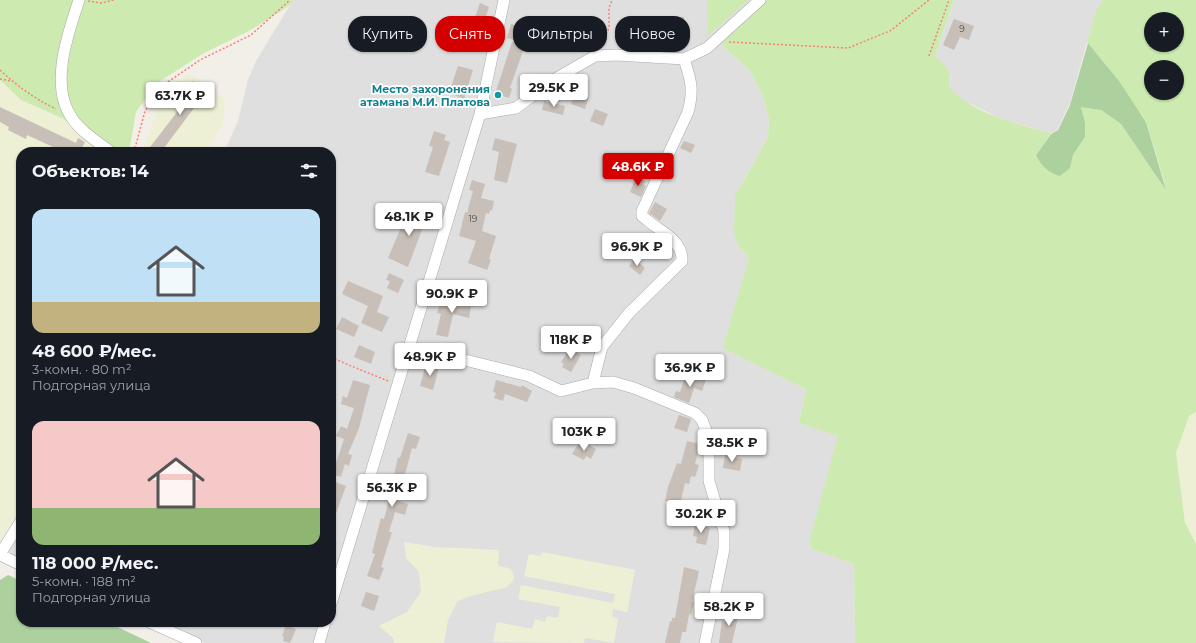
<!DOCTYPE html>
<html lang="ru">
<head>
<meta charset="utf-8">
<style>
	body { margin:0; font-family:Montserrat,sans-serif; background:#20242c; color:#f1f3f6; height:100vh; display:flex; flex-direction:column; font-size:15px; white-space:nowrap }
	* { box-sizing:border-box; margin:0 }
	p { font-size:13px; color:#9ea1a6 }
	.icon { flex:none; width:22px; height:22px; fill:none; stroke:currentColor; stroke-width:2; stroke-linecap:round; stroke-linejoin:round }
	.map { position:relative; flex:1; overflow:hidden }
	.drawer { position:absolute; left:16px; top:147px; width:320px; height:480px; display:flex; flex-direction:column; background:#171b24; border-radius:16px; box-shadow:0 1px 3px #0004 }
	.drawer>* { flex:none }
	.guide { position:absolute; left:348px; top:16px; width:380px; height:36px; display:flex; gap:8px }
	.fabs { position:absolute; left:1144px; top:12px; display:grid; gap:8px }
	.fabs a { display:grid; place-items:center; width:40px; height:40px; border-radius:50%; background:#171b24; box-shadow:0 1px 3px #0004; font-size:20px }
	.price { position:absolute; translate:-50% -34px; padding:0 9px; border-radius:4px; background:#fff; color:#222; font-size:13px; line-height:26px; filter:drop-shadow(0 1px 2px #0008) }
	.price::after { content:''; position:absolute; left:50%; top:24px; width:12px; height:9px; margin-left:-6px; background:inherit; clip-path:polygon(0 0,100% 0,50% 100%) }
	.price.on { background:#d40000; color:#fff }
	ul { padding:0; list-style:none }
	li { display:grid; align-content:center; gap:8px; height:212px; padding:0 16px }
	li span { display:grid; place-items:center; height:124px; border-radius:12px; color:#555 }
	li>.icon { margin-inline-start:auto }
	span .icon { width:72px; height:72px; fill:#fffc; stroke-width:1 }
	li b { font-size:17px }
	h2 { display:flex; justify-content:space-between; align-items:center; height:48px; padding:0 16px; font-size:17px }
	.chip { padding:0 14px; border-radius:16px; background:#171b24; box-shadow:0 1px 3px #0004; font-size:14px; line-height:36px }
	.chip.on { background:#d40000; color:#fff }
	.map>svg:first-child { display:block }
	.residential { fill:#e0dfdf }
	.farmland { fill:#eef0d5 }
	.grass { fill:#cdebb0; fill-rule:evenodd }
	.forest { fill:#add19e }
	.building { fill:#c7bfb8 }
	.lines { fill:none; stroke-linecap:round; stroke-linejoin:round }
	.street-casing { stroke:#a9a9a9; stroke-width:12 }
	.path { stroke:#fa8072; stroke-width:1.5; stroke-dasharray:2 2; stroke-linecap:butt }
	.street { stroke:#fff; stroke-width:11 }
	.culture-dot { fill:#0f9aa8; stroke:#fff; stroke-width:1.5 }
	.labels { text-anchor:middle; stroke-width:3.5; stroke-linejoin:round; paint-order:stroke }
	.number-label { font-size:9px; fill:#4b4948 }
	.culture-label { font-size:11px; font-weight:bold; fill:#0d838f; stroke:#fff; text-anchor:end }
</style>
</head>
<body>
<div class="map">
<svg width="1196" height="643" viewBox="0 0 1196 643">
	<rect width="100%" height="100%" fill="#f2efe9"/>
	<path class="residential" d="M293,0H767L720,43L750,71L764,99L769,121L768,137L742,183L739,247L749,257L724,347L806,389L799,423L839,435L809,542L812,549L854,564L855,643H205L159,622H331V152H224L238,121L248,80L256,61Z
		M954,0H1103L1096,10L1070,103L1057,130L1051,133L1001,119L957,97L949,87L951,79L935,56Z
		M21,523V559L2,551Z"/>
	<path class="farmland" d="M188,73L225,99L223,124L206,152H142L157,111L169,91Z
		M0,80L21,100L64,119L104,152H21V509L0,541Z
		M1196,413V544L1185,523L1176,453L1189,416Z
		M404,542L435,547L499,550L498,566L508,568L513,572L514,579L507,587L467,597L457,602L448,620L444,643H394L393,638L379,626L407,612L421,592L419,572L406,558Z
		M542,552L635,570L627,612L613,609L612,617L618,619L614,643L585,638L584,643L493,642L497,622L532,629L535,619L545,622L547,616L558,618L560,607L518,599L521,585L613,603L615,594L524,576L529,554L541,556Z"/>
	<path class="grass" d="M0,0H293L289,6L249,31L204,53L157,83L136,112L129,152H104L64,119L21,100L0,80Z
		M707,0H748L708,36Z
		M767,0H954L935,56C946,66 953,72 949,87C973,114 1017,124 1051,133L1036,155L1070,168L1073,155L1085,137V122L1081,106L1101,110L1121,124L1166,188L1146,121L1103,61L1087,42L1096,10L1103,0H1196V412L1189,416L1176,453L1185,523L1196,544V643H855L854,564L812,549L809,542L838,436L799,423L806,389L723,348L749,257L739,247L734,232L735,196L768,137L769,121L764,99L750,71L720,43ZM1151,19H1177V45H1151ZM1151,67H1177V93H1151Z"/>
	<path class="forest" d="M1088,43L1119,81L1146,122L1166,190L1121,124L1101,110L1081,107L1085,122V137L1073,155L1070,168L1060,176C1049,173 1041,166 1036,155L1051,134L1058,130L1070,105Z
		M8,575L21,581V622H107L151,643H0V580Z"/>
	<path class="building" d="M480,3L489,7L483,24L491,27L490,35L474,29L475,27L472,26Z
		M684,17L685,30L636,34V22Z
		M954,19L974,26L969,40L960,37L954,50L943,45Z
		M511,24L522,27L518,41L507,38Z
		M512,42L525,45L510,88L512,89L509,98L495,94Z
		M458,66L473,70L464,99L449,93Z
		M193,81L210,95L202,103L200,100L161,152H155L150,147L188,98L182,93Z
		M575,92L589,97L585,109L571,104Z
		M544,101L565,106L563,115L542,110Z
		M0,107L76,143L78,138L85,142L80,152H64L27,135L26,139L8,130L9,127L0,122Z
		M595,109L608,114L603,126L590,121Z
		M434,131L446,135L444,140L450,142L439,176L425,172L433,147L429,146Z
		M495,138L517,144L507,183L494,180L499,152L492,150Z
		M684,141L695,145L691,153L680,148Z
		M636,177L645,181L644,185L646,186L641,197L630,192Z
		M472,180L485,184L481,198L494,201L492,211L490,210L489,214L486,213L482,231L496,236L489,259L491,260L487,270L468,263L476,241L459,236L465,212L467,213L473,191L469,190Z
		M655,202L667,209L660,221L649,213Z
		M417,203L430,208L408,267L388,258L402,225L407,227Z
		M634,259L645,268L640,275L629,266Z
		M389,273L404,280L398,293L387,288L390,281L386,280Z
		M348,281L383,296L377,312L389,317L382,332L361,323L368,306L342,294Z
		M468,298L475,300L474,307L471,306L469,318L453,314L448,337L436,335L441,314L437,313L441,300L462,305L463,300L468,301Z
		M342,317L359,326L354,337L336,329Z
		M359,345L375,352L371,364L354,357Z
		M570,348L581,355L571,372L562,367L564,364L561,362Z
		M426,364L439,368L433,390L420,386Z
		M686,374L706,380L702,391L694,388L689,403L674,397L676,391L680,392Z
		M353,380L370,385L359,428L348,454L352,455L349,466L345,464L341,477L331,474V468L333,462L336,463L344,439L336,436L341,426L347,429L354,408L341,404L343,396L347,398Z
		M496,380L521,387L522,385L532,391L527,402L505,394L503,401L494,398L496,393L493,392Z
		M679,415L691,419L687,432L674,428Z
		M408,433L420,437L416,449L412,448L398,501L408,504L405,515L395,512L389,532H392L381,567L384,568L379,580L367,576L375,554L372,553L378,529L381,518L384,519L392,489H391L398,457L400,458Z
		M687,441L700,444L695,464L699,465L695,477L691,476L689,484L685,483L680,504L665,501L668,487L677,463L681,464Z
		M578,444L587,449L589,445L596,449L591,459L586,456L584,460L572,454Z
		M725,455L742,459L740,471L723,468Z
		M333,481L346,486L332,524L331,488Z
		M695,524L710,528L706,545L696,543L697,537L693,536Z
		M684,567L699,571L692,602H694L691,615L689,614L686,632H682L680,643H665L670,621H672V618H675Z
		M366,592L379,596L374,611L361,606Z
		M727,610L739,613L732,643H719L722,621L725,622Z
		M286,625L296,629L290,643L283,641L284,637L282,636Z"/>
	<g class="lines">
		<g class="street-casing">
			<path id="street" d="M79,0C68,33 49,86 72,118C81,132 98,142 111,152
				M480,114L516,108L555,79L595,56L617,55L684,59L707,48L760,0
				M409,353L441,354L529,376L561,391L593,383L613,382L634,388L695,413L702,420L706,430L709,457V481L724,531V549L705,643
				M593,383L602,347L629,313L682,261C683,240 661,232 647,220L642,216V211L688,112C694,90 691,80 684,59
				M0,554L21,521
				M0,555L21,565
				M331,604L480,114L504,0
				M149,622L196,643
				M319,643L325,622"/>
		</g>
		<path class="path" d="M88,1L101,3L114,0
			M729,42L848,48L890,31L929,0
			M601,45L609,28V8L612,0
			M929,56L949,0
			M0,70C17,86 35,99 56,109
			M0,79L11,81
			M134,152L145,111L162,86L200,60L251,35L290,0
			M331,357L344,363L388,381"/>
		<use href="#street" class="street"/>
	</g>
	<circle class="culture-dot" cx="498" cy="95" r="4"/>
	<g class="labels">
		<g class="number-label">
			<text x="962" y="32">9</text>
			<text x="473" y="222">19</text>
		</g>
		<g class="culture-label">
			<text x="490" y="93">Место захоронения<tspan x="490" dy="13">атамана М.И. Платова</tspan></text>
		</g>
	</g>
</svg>
<div class="fabs">
<a>+</a>
<a>−</a>
</div>
<b class="price" style="left:554px;top:108px">29.5K ₽</b>
<b class="price" style="left:180px;top:116px">63.7K ₽</b>
<b class="price on" style="left:638px;top:187px">48.6K ₽</b>
<b class="price" style="left:409px;top:237px">48.1K ₽</b>
<b class="price" style="left:637px;top:267px">96.9K ₽</b>
<b class="price" style="left:452px;top:314px">90.9K ₽</b>
<b class="price" style="left:571px;top:360px">118K ₽</b>
<b class="price" style="left:430px;top:377px">48.9K ₽</b>
<b class="price" style="left:690px;top:388px">36.9K ₽</b>
<b class="price" style="left:584px;top:452px">103K ₽</b>
<b class="price" style="left:732px;top:463px">38.5K ₽</b>
<b class="price" style="left:392px;top:508px">56.3K ₽</b>
<b class="price" style="left:701px;top:534px">30.2K ₽</b>
<b class="price" style="left:729px;top:627px">58.2K ₽</b>
<div class="guide">
<a class="chip">Купить</a>
<a class="chip on">Снять</a>
<a class="chip">Фильтры</a>
<a class="chip">Новое</a>
</div>
<section class="drawer">
<h2>Объектов: 14<svg class="icon" aria-label="filters" viewBox="0 0 24 24"><path d="M4 7h16M4 17h16"/><circle cx="9" cy="7" r="2"/><circle cx="15" cy="17" r="2"/></svg></h2>
<ul>
<li><span style="background:linear-gradient(#bfe0f5 75%,#c2b280 0)"><svg class="icon" aria-label="home" viewBox="0 0 24 24"><path d="M3 11l9-7 9 7M6 9v11h12V9"/></svg></span><div><b>48 600 ₽/мес.</b><p>3-комн. · 80 m²</p><p>Подгорная улица</p></div></li>
<li><span style="background:linear-gradient(#f6c9c9 70%,#8fb573 0)"><svg class="icon" aria-label="home" viewBox="0 0 24 24"><path d="M3 11l9-7 9 7M6 9v11h12V9"/></svg></span><div><b>118 000 ₽/мес.</b><p>5-комн. · 188 m²</p><p>Подгорная улица</p></div></li>
</ul>
</section>
</div>
</body>
</html>
